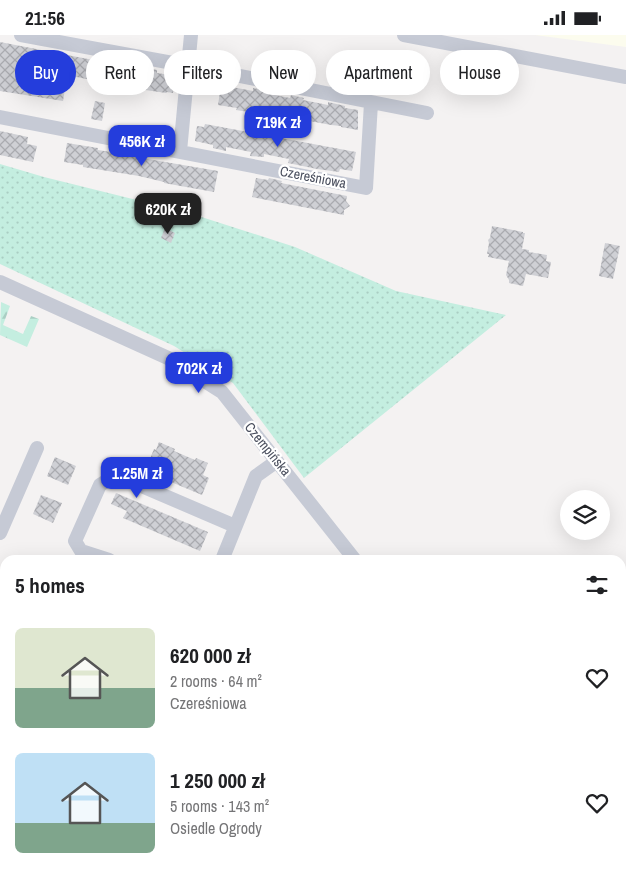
<!DOCTYPE html>
<html lang="en">
<head>
<meta charset="utf-8">
<style>
	body { margin:0; font-family:"Archivo Narrow",sans-serif; background:#f2f2f2; color:#202124; height:100vh; display:flex; flex-direction:column; font-size:19px; white-space:nowrap }
	* { box-sizing:border-box; margin:0 }
	p { font-size:16px; color:#757577 }
	.icon { flex:none; width:28px; height:28px; fill:none; stroke:currentColor; stroke-width:2; stroke-linecap:round; stroke-linejoin:round }
	.map { position:relative; flex:1; overflow:hidden }
	.drawer { position:absolute; left:0px; top:520px; width:626px; height:320px; display:flex; flex-direction:column; background:#fff; border-radius:15px 15px 0 0; box-shadow:0 5px 20px #0002 }
	.drawer>* { flex:none }
	.hud { position:absolute; left:15px; top:15px; width:596px; height:45px; display:flex; gap:10px }
	.buttons { position:absolute; left:560px; top:455px; display:grid; gap:10px }
	.buttons a { display:grid; place-items:center; width:50px; height:50px; border-radius:50%; background:#fff; box-shadow:0 5px 20px #0002; font-size:25px }
	.price { position:absolute; translate:-50% -42px; padding:0 11px; border-radius:10px; background:#243ddc; color:#fff; font-size:16px; line-height:32px; filter:drop-shadow(0 1px 2px #0008) }
	.price::after { content:''; position:absolute; left:50%; top:30px; width:15px; height:11px; margin-left:-8px; background:inherit; clip-path:polygon(0 0,100% 0,50% 100%) }
	.price.current { background:#222; color:#fff }
	ul { padding:0; list-style:none }
	li { display:flex; align-items:center; gap:15px; height:125px; padding:0 15px }
	li span { display:grid; place-items:center; flex:none; width:140px; height:100px; border-radius:8px; color:#555 }
	li>.icon { margin-inline-start:auto }
	span .icon { width:60px; height:60px; fill:#fffc; stroke-width:1 }
	li b { font-size:21px }
	h2 { display:flex; justify-content:space-between; align-items:center; height:60px; padding:0 15px; font-size:21px }
	.chip { padding:0 18px; border-radius:22px; background:#fff; box-shadow:0 5px 20px #0002; font-size:18px; line-height:45px }
	.chip.current { background:#243ddc; color:#fff }
	.status { display:flex; justify-content:space-between; align-items:center; height:35px; padding:0 25px; background:#fff; direction:ltr }
	.status svg { height:14px; fill:currentColor }
	.map>svg:first-child { display:block }
	.commercial { fill:#fcfcee }
	.forest { fill:url(#forest-firs) }
	.garden { fill:url(#garden-dots) }
	.building { fill:url(#building-cross-hatch) }
	.lines { fill:none; stroke-linecap:round; stroke-linejoin:round }
	.minor { stroke:#c6cad5; stroke-width:14 }
	.labels { text-anchor:middle; stroke-width:4.5; stroke-linejoin:round; paint-order:stroke }
	.street-label { font-size:14px; fill:#4a4f5e; stroke:#fff }
</style>
</head>
<body>
<div class="status"><b>21:56</b><svg viewBox="0 0 49 12"><path d="M0 12V9h3v3zM5 12V6h3v6zM10 12V3h3v9zM15 12V0h3v12zM26 1h20v11H26zM47 4h2v5h-2z"/></svg></div>
<div class="map">
<svg width="626" height="840" viewBox="0 0 626 840">
	<defs>
		<pattern id="forest-firs" width="22" height="20" patternUnits="userSpaceOnUse" patternTransform="scale(1.25)"><rect width="22" height="20" fill="#c4eee0"/><path d="M5 1l3.5 6h-7zM16 11l3.5 6h-7z" fill="#aacec3"/></pattern>
		<pattern id="garden-dots" width="8" height="8" patternUnits="userSpaceOnUse" patternTransform="scale(1.25)"><rect width="8" height="8" fill="#c4eee0"/><path d="M2 2h.1M6 6h.1" fill="none" stroke="#aacec3" stroke-width="1.8" stroke-linecap="round"/></pattern>
		<pattern id="building-cross-hatch" width="8" height="8" patternUnits="userSpaceOnUse" patternTransform="scale(1.25)"><rect width="8" height="8" fill="#cfd0d5"/><path d="M0 0l8 8M0 8l8-8" fill="none" stroke="#aaabb0"/></pattern>
	</defs>
	<rect width="100%" height="100%" fill="#f4f2f2"/>
	<path class="commercial" d="M535,0H626V12Z"/>
	<path class="forest" d="M1,267L10,271L3,290L23,299L31,281L39,284L27,312L0,300Z"/>
	<path class="garden" d="M0,129L44,142L189,178L295,212L396,256L506,280L304,443L233,348L174,311L0,229Z"/>
	<path class="building" d="M0,7L93,25V23L157,35V38L170,40L169,41L175,42L173,58L167,57L166,58L125,52L72,41L71,43L67,42L63,66L0,56Z
		M221,50L253,56V53L266,55L265,58L290,63L291,60L304,63L303,65L328,70V67L345,71V73L358,75V95L341,92V91L331,90L267,78L256,77L255,78L236,75L237,73L218,70Z
		M95,66L105,68L102,86L91,84Z
		M205,89L356,117L352,136L340,134L339,137L317,134L288,128L289,124L264,119V122L250,121L251,117L226,112V116L213,113V110L195,106L197,91L204,92Z
		M0,96L28,102L27,109L37,111L33,127L0,120Z
		M67,108L98,113V115L117,118L118,115L125,116L131,117L130,121L218,136L214,157L164,148V147L139,141L83,132V130L64,127Z
		M256,143L268,145L269,143L282,146L281,148L347,161L346,166L350,171L344,175V180L252,162Z
		M492,191L523,197V198H525L522,214L529,215V217L547,220L546,226L551,227L548,243L526,239L523,251L509,248V245L506,240L509,226L488,222L489,219H487L489,208L488,205L490,203Z
		M165,193L175,198L171,208L161,203Z
		M605,208L620,211L613,244L599,241Z
		M159,407L175,414L174,416L195,425L196,423L208,428L203,440L209,443L202,460L145,436L154,414L156,415Z
		M55,422L76,431L68,450L47,441Z
		M116,458L208,497L200,516L123,483L127,476L111,469Z
		M41,460L62,468L53,488L33,479Z"/>
	<g class="lines">
		<path class="minor" d="M21,0L189,31L427,78
			M404,0L626,42
			M0,82L366,153L371,68
			M180,116L191,0
			M0,247L168,323L222,357L355,525
			M0,498L37,413
			M109,525L81,516L75,506L100,450L116,440L235,491
			M222,525L256,441L277,426
			M596,835L599,840
			M486,840V835"/>
	</g>
	<g class="labels">
		<g class="street-label">
			<text transform="translate(313 142) rotate(11)" y="5">Czereśniowa</text>
			<text transform="translate(268 414) rotate(51)" y="5">Czempińska</text>
		</g>
	</g>
</svg>
<div class="buttons">
<a><svg class="icon" aria-label="layers" viewBox="0 0 24 24"><path d="M12 4l9 5-9 5-9-5zM3 14l9 5 9-5"/></svg></a>
</div>
<b class="price" style="left:278px;top:113px">719K zł</b>
<b class="price" style="left:142px;top:132px">456K zł</b>
<b class="price current" style="left:168px;top:200px">620K zł</b>
<b class="price" style="left:199px;top:359px">702K zł</b>
<b class="price" style="left:137px;top:464px">1.25M zł</b>
<div class="hud">
<a class="chip current">Buy</a>
<a class="chip">Rent</a>
<a class="chip">Filters</a>
<a class="chip">New</a>
<a class="chip">Apartment</a>
<a class="chip">House</a>
</div>
<section class="drawer">
<h2>5 homes<svg class="icon" aria-label="filters" viewBox="0 0 24 24"><path d="M4 7h16M4 17h16"/><circle cx="9" cy="7" r="2"/><circle cx="15" cy="17" r="2"/></svg></h2>
<ul>
<li><span style="background:linear-gradient(#dfe7d0 60%,#7fa58c 0)"><svg class="icon" aria-label="home" viewBox="0 0 24 24"><path d="M3 11l9-7 9 7M6 9v11h12V9"/></svg></span><div><b>620 000 zł</b><p>2 rooms · 64 m²</p><p>Czereśniowa</p></div><svg class="icon" aria-label="heart" viewBox="0 0 24 24"><path d="M12 20l-8-8c-3-5 5-10 8-4 3-6 11-1 8 4z"/></svg></li>
<li><span style="background:linear-gradient(#bfe0f5 70%,#7fa58c 0)"><svg class="icon" aria-label="home" viewBox="0 0 24 24"><path d="M3 11l9-7 9 7M6 9v11h12V9"/></svg></span><div><b>1 250 000 zł</b><p>5 rooms · 143 m²</p><p>Osiedle Ogrody</p></div><svg class="icon" aria-label="heart" viewBox="0 0 24 24"><path d="M12 20l-8-8c-3-5 5-10 8-4 3-6 11-1 8 4z"/></svg></li>
</ul>
</section>
</div>
</body>
</html>
